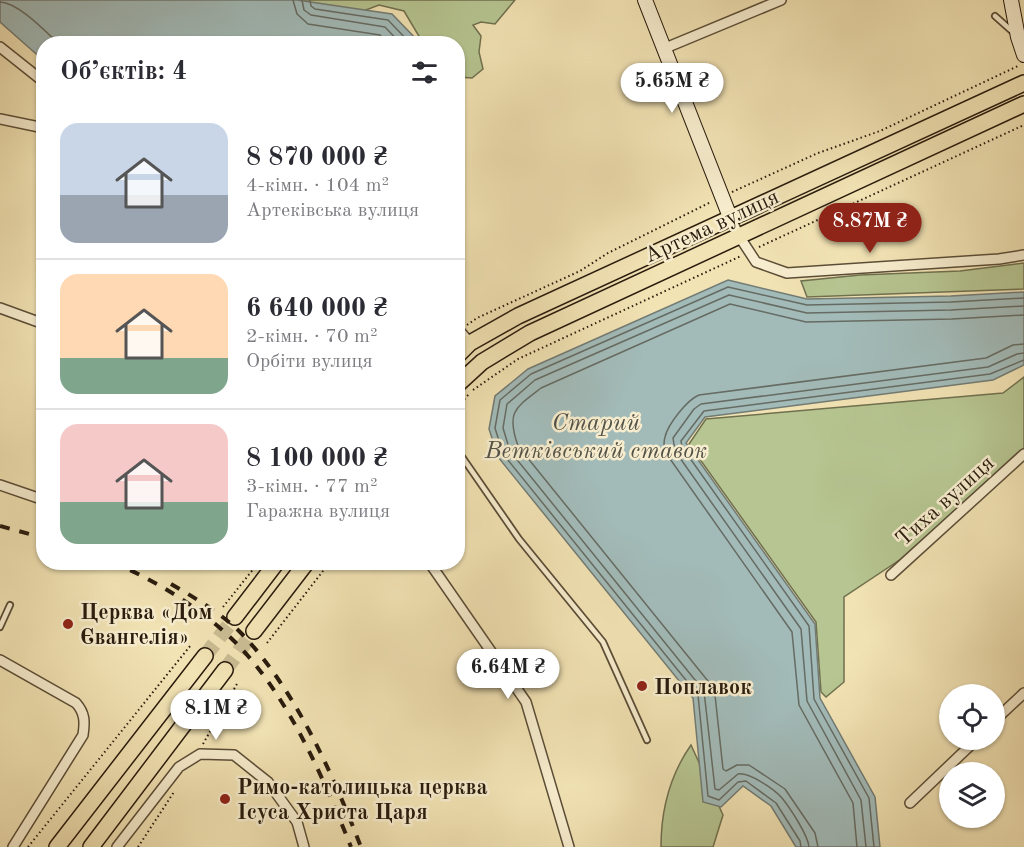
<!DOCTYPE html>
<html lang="uk">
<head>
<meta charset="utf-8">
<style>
	body { margin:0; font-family:"Old Standard TT",serif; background:#f7f7f7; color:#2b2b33; height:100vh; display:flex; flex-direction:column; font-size:22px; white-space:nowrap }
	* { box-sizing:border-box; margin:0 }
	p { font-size:20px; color:#7c7c81 }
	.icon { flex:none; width:33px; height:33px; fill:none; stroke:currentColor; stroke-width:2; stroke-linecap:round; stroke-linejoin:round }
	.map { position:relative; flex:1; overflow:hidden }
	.side { position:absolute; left:36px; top:36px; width:429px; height:534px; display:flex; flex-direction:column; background:#fff; border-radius:24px; box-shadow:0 2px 4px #0004 }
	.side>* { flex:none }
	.fabs { position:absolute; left:939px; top:684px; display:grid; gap:12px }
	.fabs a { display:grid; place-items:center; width:66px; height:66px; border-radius:50%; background:#fff; box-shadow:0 2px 4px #0004; font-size:30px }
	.price { position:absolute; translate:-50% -51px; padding:0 14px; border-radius:21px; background:#fff; color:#222; font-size:20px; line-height:39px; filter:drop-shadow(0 2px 3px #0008) }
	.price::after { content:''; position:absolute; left:50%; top:36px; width:18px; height:14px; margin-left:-9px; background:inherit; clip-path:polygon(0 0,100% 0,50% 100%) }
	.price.active { background:#8f2418; color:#fff }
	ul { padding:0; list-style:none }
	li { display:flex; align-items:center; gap:18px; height:150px; padding:0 24px }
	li+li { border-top:2px solid #e1e1e2 }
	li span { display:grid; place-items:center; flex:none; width:168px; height:120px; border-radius:18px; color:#555 }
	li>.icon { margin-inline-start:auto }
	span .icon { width:72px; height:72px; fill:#fffc; stroke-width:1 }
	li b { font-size:26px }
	h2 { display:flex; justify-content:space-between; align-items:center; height:72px; padding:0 24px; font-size:26px }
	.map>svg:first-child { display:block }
	.green { fill:#b6c591; stroke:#70704f; stroke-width:1.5 }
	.water { fill:#a2bbb9; stroke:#727b74; stroke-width:1.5 }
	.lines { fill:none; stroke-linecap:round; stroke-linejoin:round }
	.shore { stroke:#666b63; stroke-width:1.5 }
	.primary-tunnel { stroke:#cabb93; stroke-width:15; stroke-dasharray:15 8; stroke-linecap:butt }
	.lane-casing { stroke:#5b4d37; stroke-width:8 }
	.street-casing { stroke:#5b4d37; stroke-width:12 }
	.secondary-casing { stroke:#291b0d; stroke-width:16 }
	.primary-casing { stroke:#291b0d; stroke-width:18 }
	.path { stroke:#291b0d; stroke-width:2; stroke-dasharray:1.5 3; stroke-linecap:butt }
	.lane { stroke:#f7edce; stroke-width:4.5 }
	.street { stroke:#f7edce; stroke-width:9 }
	.secondary { stroke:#f7edce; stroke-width:14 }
	.primary { stroke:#f2e3b4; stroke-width:15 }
	.rail { stroke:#291b0d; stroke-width:4; stroke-dasharray:10 10; stroke-linecap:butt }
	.poi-dot { fill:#8f2418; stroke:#f7edce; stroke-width:2 }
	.labels { text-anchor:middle; stroke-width:5; stroke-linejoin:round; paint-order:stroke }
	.street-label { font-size:22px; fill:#291b0d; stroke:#f7edce }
	.poi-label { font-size:22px; font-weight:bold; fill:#291b0d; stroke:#f7edce; text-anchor:start }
	.water-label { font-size:24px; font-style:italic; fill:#535349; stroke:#f7edce }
</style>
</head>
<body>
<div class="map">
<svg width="1024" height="847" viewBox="0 0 1024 847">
	<rect width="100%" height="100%" fill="#f2e3b4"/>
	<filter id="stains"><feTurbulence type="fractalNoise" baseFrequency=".00333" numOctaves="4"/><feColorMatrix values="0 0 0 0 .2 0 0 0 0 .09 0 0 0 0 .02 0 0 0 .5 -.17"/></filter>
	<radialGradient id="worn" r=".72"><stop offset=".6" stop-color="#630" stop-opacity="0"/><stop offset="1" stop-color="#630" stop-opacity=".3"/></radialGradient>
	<path class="green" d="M294,0H515L495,24L481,22L473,25L481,36L479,52L483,69L472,78L458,77V44L423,43L404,11L379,5L350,16Z
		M1024,263V289L807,297L801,281L860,275L960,271Z
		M1024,377V448L901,559L844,597V682L826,697L821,692L816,622L689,444L706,419L1003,393Z
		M691,745L723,815L713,847H661C661,811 670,775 691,745Z"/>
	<path class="water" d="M0,0H297L392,14L420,43L44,44L43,60L0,22Z
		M728,280L807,299L951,296L1024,292V365L993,380L705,417L686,443L815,624L820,698L875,797L880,847H796L771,806L743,786L721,807L703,802L693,698L498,457L489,429L495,396L528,369Z"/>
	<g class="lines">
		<path class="shore" d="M293,0L297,14L308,24L380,35L388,44
			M302,0L304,10L311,15L385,27L401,44
			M310,0L311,6L315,9L388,20L411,44
			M0,2C19,3 45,31 59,44
			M801,847L800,841L776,803L746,781L738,782L719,800L708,796L698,695L503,454L495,428L500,400L531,374L728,287L807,305L951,302L1024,298
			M809,847C808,835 790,808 782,798C774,789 749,772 738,774L719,790L715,789L704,691L510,451L503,428L507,404L535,380L729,295L807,313L951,310L1024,306
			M818,847L815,833L785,789L749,765H737L726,771L723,769L715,695L712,686L518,446C506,412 515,408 541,388L730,304L806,322L952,319L1024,315
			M857,847L853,803L799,705L792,632L668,456C664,450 663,444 665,437C668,424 687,400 699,395L986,358L1013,345L1024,344
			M866,847L861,800L807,701L801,629L675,451L673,438L694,409L701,404L988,367L1017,354L1024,353
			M874,847L869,798L814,699L809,626L682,447L681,441L704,411L990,374L1024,360"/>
		<path class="primary-tunnel" d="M205,656L235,617
			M225,670L254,631"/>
		<g class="lane-casing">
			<path id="lane" d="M995,16L1013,32
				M458,451L519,539L603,642L647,740
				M0,627L10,605"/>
		</g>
		<g class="street-casing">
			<path id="street" d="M0,47L44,82
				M663,49L781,0
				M0,119L44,128
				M730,217L739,236L756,262L787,273L999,259L1024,255
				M0,308L44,324
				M458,329L470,343
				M0,485L44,500
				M429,562L526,702L569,847
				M891,575L1024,454
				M0,660L76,703C85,713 85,722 83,735L13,847
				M994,721L1024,693
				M910,803L976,740
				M117,847L179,767L200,754L234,755L268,782L297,822L304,847"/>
		</g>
		<g class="secondary-casing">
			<path id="secondary" d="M645,0L730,217
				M1011,0L1018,37L1024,55"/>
		</g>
		<g class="primary-casing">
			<path id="primary" d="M458,355L470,343L518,316L1024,83
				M458,384L482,362L530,333L1024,104
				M235,617L277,562
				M254,631L307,562
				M57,847L205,656
				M91,847L225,670"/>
		</g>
		<path class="path" d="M732,192L818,153L880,131L1018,66
			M759,247L1024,125
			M467,325L477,318L580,271L608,253L711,202
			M473,390L518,359L741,256
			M458,406L469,394
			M223,607L255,567
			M267,643L330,562
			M203,744L238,682
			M28,847L191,645
			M138,847L174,792"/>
		<use href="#lane" class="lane"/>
		<use href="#street" class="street"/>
		<use href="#secondary" class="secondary"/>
		<use href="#primary" class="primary"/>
		<path class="rail" d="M0,526L44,538
			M112,562C155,580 201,608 234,641C287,693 324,779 351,847
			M171,584C195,598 221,613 241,633C296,690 333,775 361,847"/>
	</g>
	<g class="poi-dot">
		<circle cx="68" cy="624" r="6"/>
		<circle cx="642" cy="686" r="6"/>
		<circle cx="225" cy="799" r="6"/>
	</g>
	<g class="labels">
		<g class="street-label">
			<text transform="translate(711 225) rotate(-25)" y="8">Артема вулиця</text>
			<text transform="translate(944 500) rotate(-42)" y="8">Тиха вулиця</text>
		</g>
		<g class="poi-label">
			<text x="80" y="619">Церква «Дом<tspan x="80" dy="25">Євангелія»</tspan></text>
			<text x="654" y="694">Поплавок</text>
			<text x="237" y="794">Римо-католицька церква<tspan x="237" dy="25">Ісуса Христа Царя</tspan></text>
		</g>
		<g class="water-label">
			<text x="596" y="430">Старий<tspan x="596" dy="28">Ветківський ставок</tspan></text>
		</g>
	</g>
	<rect width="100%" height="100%" filter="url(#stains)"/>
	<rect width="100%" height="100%" fill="url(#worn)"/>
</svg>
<div class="fabs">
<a><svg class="icon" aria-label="locate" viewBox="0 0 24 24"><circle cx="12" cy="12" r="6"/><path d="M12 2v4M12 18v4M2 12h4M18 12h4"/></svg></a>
<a><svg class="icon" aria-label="layers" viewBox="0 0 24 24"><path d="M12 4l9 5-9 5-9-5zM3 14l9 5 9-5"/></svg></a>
</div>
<b class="price" style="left:672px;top:114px">5.65M ₴</b>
<b class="price active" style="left:870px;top:254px">8.87M ₴</b>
<b class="price" style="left:508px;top:700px">6.64M ₴</b>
<b class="price" style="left:216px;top:741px">8.1M ₴</b>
<section class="side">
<h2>Об’єктів: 4<svg class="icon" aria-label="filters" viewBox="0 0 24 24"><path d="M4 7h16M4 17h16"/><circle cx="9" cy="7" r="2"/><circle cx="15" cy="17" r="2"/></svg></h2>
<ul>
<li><span style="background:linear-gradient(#c9d6e8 60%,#9aa5b1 0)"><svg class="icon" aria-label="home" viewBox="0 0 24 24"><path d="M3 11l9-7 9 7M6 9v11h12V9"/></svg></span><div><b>8 870 000 ₴</b><p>4-кімн. · 104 m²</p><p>Артеківська вулиця</p></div></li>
<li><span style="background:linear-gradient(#ffd9b3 70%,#7fa58c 0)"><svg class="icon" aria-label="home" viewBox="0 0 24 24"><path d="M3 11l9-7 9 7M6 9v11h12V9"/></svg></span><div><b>6 640 000 ₴</b><p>2-кімн. · 70 m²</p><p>Орбіти вулиця</p></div></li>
<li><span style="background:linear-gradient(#f6c9c9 65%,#7fa58c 0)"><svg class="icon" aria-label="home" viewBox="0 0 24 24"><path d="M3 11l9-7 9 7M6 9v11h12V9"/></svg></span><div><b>8 100 000 ₴</b><p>3-кімн. · 77 m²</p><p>Гаражна вулиця</p></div></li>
</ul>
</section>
</div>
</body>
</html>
